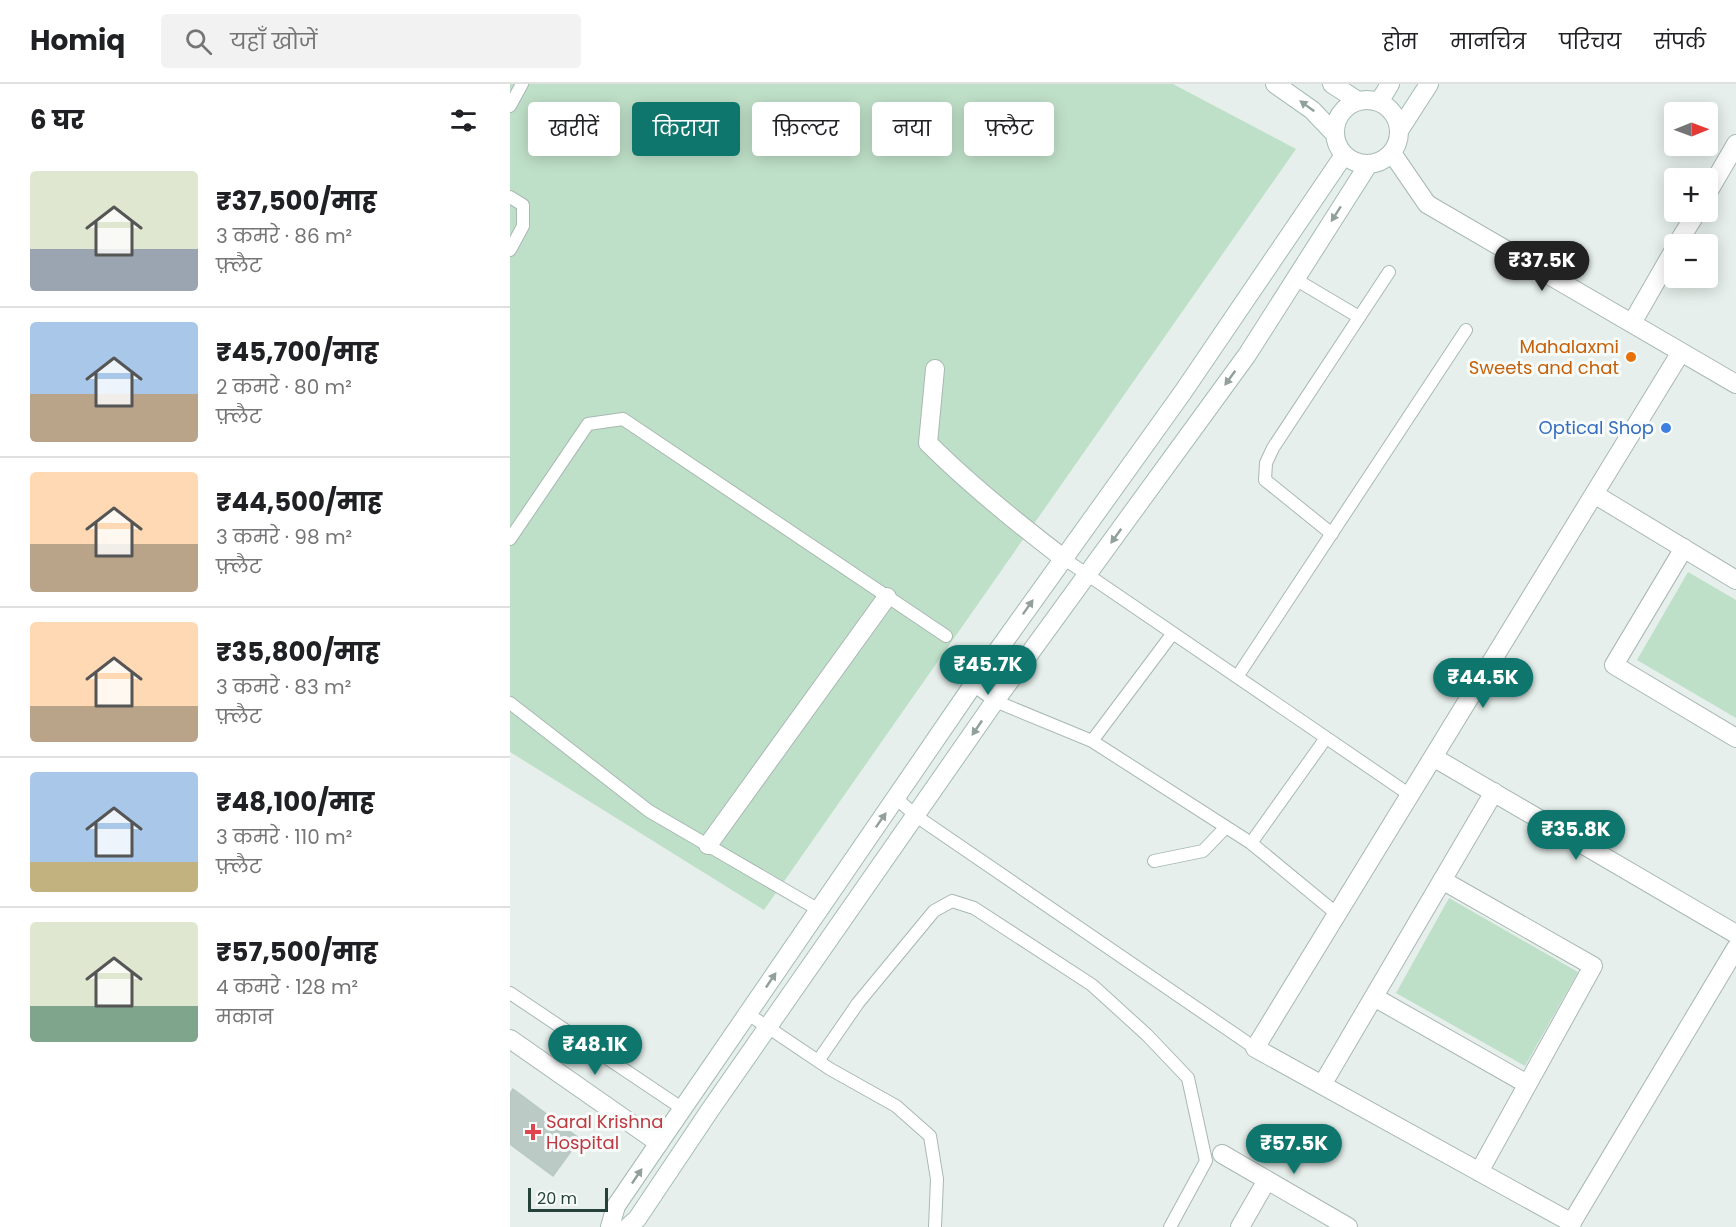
<!DOCTYPE html>
<html lang="hi">
<head>
<meta charset="utf-8">
<style>
	body { margin:0; font-family:Poppins,"Noto Sans Devanagari",sans-serif; background:#f2f2f2; color:#202124; height:100vh; display:flex; flex-direction:column; font-size:22px; white-space:nowrap }
	* { box-sizing:border-box; margin:0 }
	p { font-size:20px; color:#757577 }
	.icon { flex:none; width:33px; height:33px; fill:none; stroke:currentColor; stroke-width:2; stroke-linecap:round; stroke-linejoin:round }
	.map { position:relative; flex:1; overflow:hidden }
	.side { display:flex; flex-direction:column; background:#fff; width:510px }
	.side>* { flex:none }
	.banner { position:absolute; left:18px; top:18px; width:570px; height:54px; display:flex; gap:12px }
	.needle { width:39px; rotate:89deg }
	.buttons { position:absolute; left:1154px; top:18px; display:grid; gap:12px }
	.buttons a { display:grid; place-items:center; width:54px; height:54px; border-radius:6px; background:#fff; box-shadow:0 3px 15px #0003; font-size:30px }
	.scale { position:absolute; left:18px; bottom:15px; width:80px; box-sizing:border-box; padding-left:6px; border:3px solid #24423a; border-top:0; font-size:16px; line-height:21px; white-space:nowrap; color:#24423a; -webkit-text-stroke:4px #f7fbf9; paint-order:stroke }
	.price { position:absolute; translate:-50% -51px; padding:0 14px; border-radius:21px; background:#0f766e; color:#fff; font-size:20px; line-height:39px; filter:drop-shadow(0 2px 3px #0008) }
	.price::after { content:''; position:absolute; left:50%; top:36px; width:18px; height:14px; margin-left:-9px; background:inherit; clip-path:polygon(0 0,100% 0,50% 100%) }
	.price.active { background:#222; color:#fff }
	ul { padding:0; list-style:none }
	li { display:flex; align-items:center; gap:18px; height:150px; padding:0 30px }
	li+li { border-top:2px solid #e0e0e0 }
	li span { display:grid; place-items:center; flex:none; width:168px; height:120px; border-radius:6px; color:#555 }
	li>.icon { margin-inline-start:auto }
	span .icon { width:72px; height:72px; fill:#fffc; stroke-width:1 }
	li b { font-size:26px }
	h2 { display:flex; justify-content:space-between; align-items:center; height:72px; padding:0 30px; font-size:26px }
	.tag { padding:0 21px; border-radius:6px; background:#fff; box-shadow:0 3px 15px #0003; font-size:21px; line-height:54px }
	.tag.active { background:#0f766e; color:#fff }
	header { display:flex; align-items:center; gap:36px; box-sizing:border-box; height:84px; padding:0 30px; background:#fff; border-bottom:2px solid #e0e0e0 }
	header strong { font-size:28px }
	nav { display:flex; gap:33px; margin-inline-start:auto; font-size:21px }
	.search { width:420px; height:54px; background:#f2f2f2; display:flex; align-items:center; gap:15px; box-sizing:border-box; padding:0 21px; border-radius:6px; color:#757577; font-size:22px }
	main { display:flex; flex:1; min-height:0 }
	.map>svg:first-child { display:block }
	.green { fill:#bfe0c8 }
	.building { fill:#bbcac4; stroke:#b8c9c2; stroke-width:1.5 }
	.lines { fill:none; stroke-linecap:round; stroke-linejoin:round }
	.lane-casing { stroke:#a8b8b2; stroke-width:14 }
	.street-casing { stroke:#a8b8b2; stroke-width:20 }
	.secondary-casing { stroke:#a4bbb3; stroke-width:20 }
	.lane { stroke:#fff; stroke-width:12 }
	.street { stroke:#fff; stroke-width:18 }
	.secondary { stroke:#fff; stroke-width:18 }
	.oneway { fill:#92a09c }
	.food-dot { fill:#e8710a; stroke:#f7fbf9; stroke-width:2 }
	.shop-dot { fill:#3f7fe0; stroke:#f7fbf9; stroke-width:2 }
	.health-dot { fill:#e0444e; stroke:#f7fbf9; stroke-width:2 }
	.labels { text-anchor:middle; stroke-width:6; stroke-linejoin:round; paint-order:stroke }
	.food-label { font-size:18px; fill:#c56008; stroke:#f7fbf9; text-anchor:end }
	.shop-label { font-size:18px; fill:#366cbe; stroke:#f7fbf9; text-anchor:end }
	.health-label { font-size:18px; fill:#be3a42; stroke:#f7fbf9; text-anchor:start }
</style>
</head>
<body>
<header>
<strong>Homiq</strong>
<div class="search"><svg class="icon" aria-label="search" viewBox="0 0 24 24"><circle cx="10" cy="10" r="6"/><path d="M15 15l6 6"/></svg>यहाँ खोजें</div>
<nav><a>होम</a><a>मानचित्र</a><a>परिचय</a><a>संपर्क</a></nav>
</header>
<main>
<section class="side">
<h2>6 घर<svg class="icon" aria-label="filters" viewBox="0 0 24 24"><path d="M4 7h16M4 17h16"/><circle cx="9" cy="7" r="2"/><circle cx="15" cy="17" r="2"/></svg></h2>
<ul>
<li><span style="background:linear-gradient(#dfe7d0 65%,#9aa5b1 0)"><svg class="icon" aria-label="home" viewBox="0 0 24 24"><path d="M3 11l9-7 9 7M6 9v11h12V9"/></svg></span><div><b>₹37,500/माह</b><p>3 कमरे · 86 m²</p><p>फ़्लैट</p></div></li>
<li><span style="background:linear-gradient(#a9c7e8 60%,#b9a48a 0)"><svg class="icon" aria-label="home" viewBox="0 0 24 24"><path d="M3 11l9-7 9 7M6 9v11h12V9"/></svg></span><div><b>₹45,700/माह</b><p>2 कमरे · 80 m²</p><p>फ़्लैट</p></div></li>
<li><span style="background:linear-gradient(#ffd9b3 60%,#b9a48a 0)"><svg class="icon" aria-label="home" viewBox="0 0 24 24"><path d="M3 11l9-7 9 7M6 9v11h12V9"/></svg></span><div><b>₹44,500/माह</b><p>3 कमरे · 98 m²</p><p>फ़्लैट</p></div></li>
<li><span style="background:linear-gradient(#ffd9b3 70%,#b9a48a 0)"><svg class="icon" aria-label="home" viewBox="0 0 24 24"><path d="M3 11l9-7 9 7M6 9v11h12V9"/></svg></span><div><b>₹35,800/माह</b><p>3 कमरे · 83 m²</p><p>फ़्लैट</p></div></li>
<li><span style="background:linear-gradient(#a9c7e8 75%,#c2b280 0)"><svg class="icon" aria-label="home" viewBox="0 0 24 24"><path d="M3 11l9-7 9 7M6 9v11h12V9"/></svg></span><div><b>₹48,100/माह</b><p>3 कमरे · 110 m²</p><p>फ़्लैट</p></div></li>
<li><span style="background:linear-gradient(#dfe7d0 70%,#7fa58c 0)"><svg class="icon" aria-label="home" viewBox="0 0 24 24"><path d="M3 11l9-7 9 7M6 9v11h12V9"/></svg></span><div><b>₹57,500/माह</b><p>4 कमरे · 128 m²</p><p>मकान</p></div></li>
</ul>
</section>
<div class="map">
<svg width="1226" height="1143" viewBox="0 0 1226 1143">
	<rect width="100%" height="100%" fill="#e6efeb"/>
	<path class="green" d="M0,0H663L786,65L254,826L0,668Z
		M1178,488L1226,516V634L1127,576Z
		M939,814L1068,888L1015,982L886,909Z"/>
	<path class="building" d="M3,1005L70,1055L43,1092L0,1060V1010Z"/>
	<g class="lines">
		<g class="lane-casing">
			<path id="lane" d="M0,22L12,0
				M0,113L13,121V142L0,166
				M785,195L849,233
				M822,450L755,396L756,379L763,364L879,188
				M0,455L78,340L113,335L436,552
				M553,474L900,711
				M727,593L956,246
				M463,601L485,617L582,657L741,759L816,654
				M0,619L139,727L309,826
				M582,657L663,549
				M386,714L406,732L745,964
				M741,759L827,830
				M644,777L693,767L716,743
				M0,909L173,1025
				M238,930L320,985L386,1022L420,1052L427,1095L425,1143
				M308,977L348,919L424,827L442,817L464,824L582,901L637,951L678,994L696,1077L660,1143"/>
		</g>
		<g class="street-casing">
			<path id="street" d="M882,69L917,120L1226,300
				M1197,110L1226,60
				M1167,160L1187,128
				M1122,239L1164,166
				M425,285L418,359C460,401 506,438 553,474
				M1084,410L1226,496
				M1174,464L1104,581L1226,654
				M923,673L1226,850
				M198,761L377,513
				M932,796L1083,882L969,1088
				M864,913L1017,1000
				M0,955L149,1059
				M812,1001L984,708
				M712,1070L838,1143
				M1062,1139L745,964L1171,268
				M730,1143L757,1096
				M1059,1143L1226,864"/>
		</g>
		<g class="secondary-casing">
			<path id="secondary" d="M765,0L802,26L824,49
				M822,0L848,17
				M825 48a32 32 0 1 1 64 0a32 32 0 1 1-64 0Z
				M869,18L880,0
				M890,45L919,0
				M100,1143L106,1122L149,1059L463,601L673,308L834,71
				M118,1143L127,1135L200,1026L485,617L737,271L858,81"/>
		</g>
		<use href="#lane" class="lane"/>
		<use href="#street" class="street"/>
		<use href="#secondary" class="secondary"/>
	</g>
	<defs><path id="oneway-solid" d="M-6-.8H1V-3.2L6.5 0L1 3.2V.8H-6Z" transform="scale(1.5)"/></defs>
	<g class="oneway">
		<use href="#oneway-solid" transform="translate(797 22) rotate(-144)"/>
		<use href="#oneway-solid" transform="translate(826 130) rotate(123)"/>
		<use href="#oneway-solid" transform="translate(720 294) rotate(126)"/>
		<use href="#oneway-solid" transform="translate(606 452) rotate(126)"/>
		<use href="#oneway-solid" transform="translate(518 523) rotate(-55)"/>
		<use href="#oneway-solid" transform="translate(467 644) rotate(124)"/>
		<use href="#oneway-solid" transform="translate(371 736) rotate(-55)"/>
		<use href="#oneway-solid" transform="translate(261 896) rotate(-56)"/>
		<use href="#oneway-solid" transform="translate(127 1092) rotate(-56)"/>
	</g>
	<circle class="food-dot" cx="1121" cy="273" r="6"/>
	<circle class="shop-dot" cx="1156" cy="344" r="6"/>
	<path class="health-dot" d="M20 1039h6v6h6v6h-6v6h-6v-6h-6v-6h6z"/>
	<g class="labels">
		<g class="food-label">
			<text x="1109" y="269">Mahalaxmi<tspan x="1109" dy="21">Sweets and chat</tspan></text>
		</g>
		<g class="shop-label">
			<text x="1144" y="350">Optical Shop</text>
		</g>
		<g class="health-label">
			<text x="36" y="1044">Saral Krishna<tspan x="36" dy="21">Hospital</tspan></text>
		</g>
	</g>
</svg>
<div class="buttons">
<a><svg class="needle" viewBox="-14 -14 28 28"><path d="M0-13l5 13h-10z" fill="#e53935"/><path d="M0 13l5-13h-10z" fill="#757577"/></svg></a>
<a>+</a>
<a>−</a>
</div>
<div class="scale">20 m</div>
<b class="price active" style="left:1032px;top:208px">₹37.5K</b>
<b class="price" style="left:478px;top:612px">₹45.7K</b>
<b class="price" style="left:973px;top:625px">₹44.5K</b>
<b class="price" style="left:1066px;top:777px">₹35.8K</b>
<b class="price" style="left:85px;top:992px">₹48.1K</b>
<b class="price" style="left:784px;top:1091px">₹57.5K</b>
<div class="banner">
<a class="tag">खरीदें</a>
<a class="tag active">किराया</a>
<a class="tag">फ़िल्टर</a>
<a class="tag">नया</a>
<a class="tag">फ़्लैट</a>
</div>
</div>
</main>
</body>
</html>
